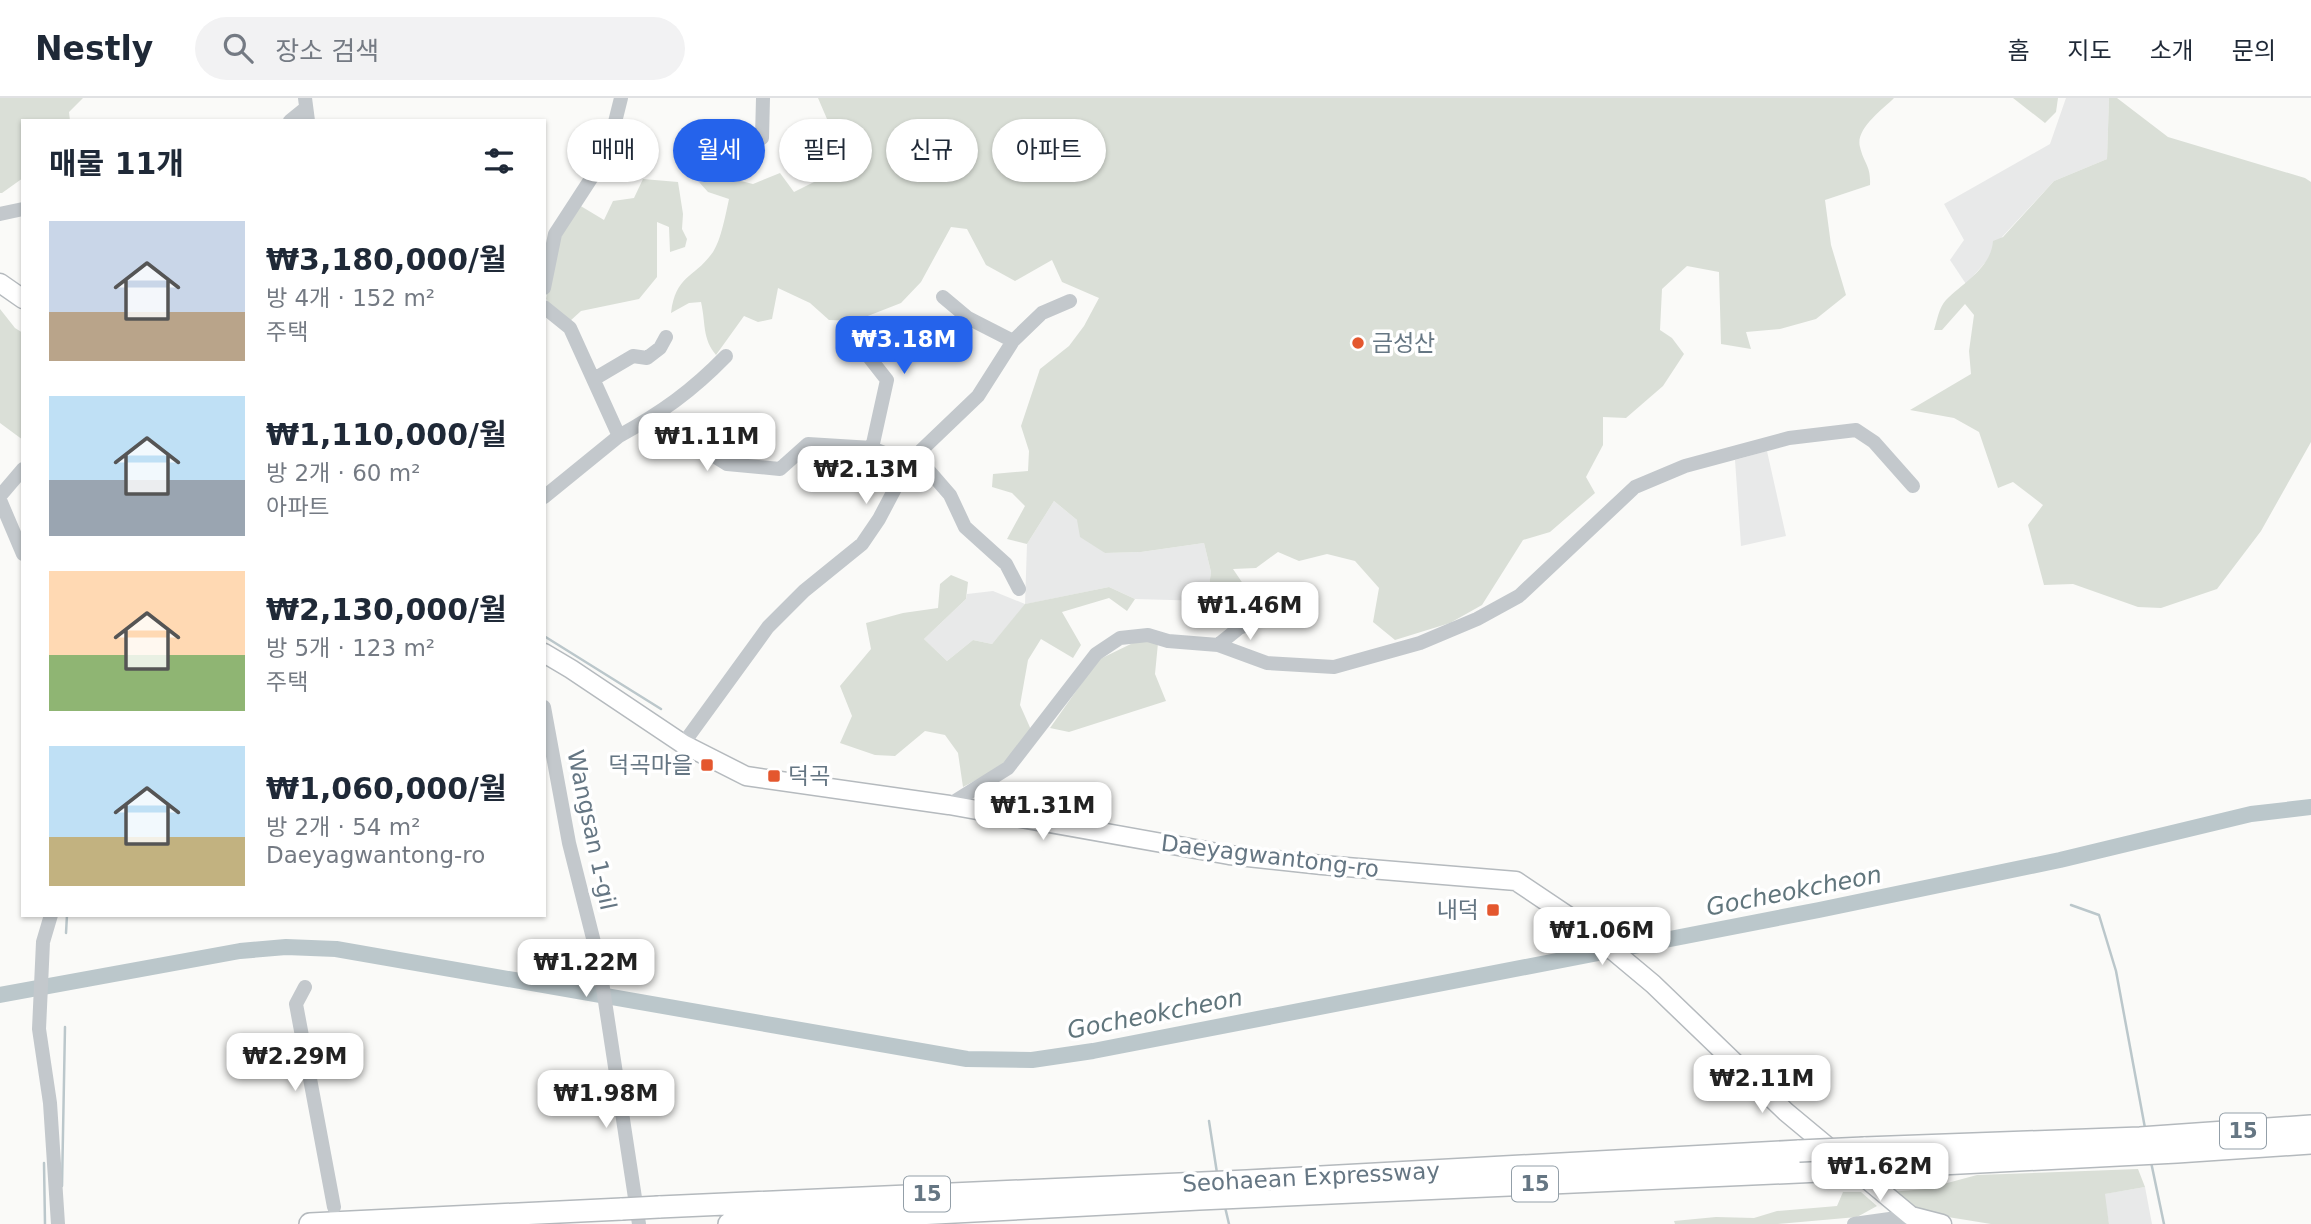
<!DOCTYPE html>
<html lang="ko">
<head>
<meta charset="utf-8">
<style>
	body { margin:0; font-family:"DejaVu Sans","Noto Sans KR",sans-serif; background:#f2f2f3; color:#1f2937; height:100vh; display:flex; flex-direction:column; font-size:26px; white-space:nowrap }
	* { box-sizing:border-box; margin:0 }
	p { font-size:23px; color:#747a83 }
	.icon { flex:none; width:38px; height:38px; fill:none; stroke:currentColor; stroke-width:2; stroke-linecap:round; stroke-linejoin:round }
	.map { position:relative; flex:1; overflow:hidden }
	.side { position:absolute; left:21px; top:21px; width:525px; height:798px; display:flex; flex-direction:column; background:#fff; border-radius:0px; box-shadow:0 2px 5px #0004 }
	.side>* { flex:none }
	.banner { position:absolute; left:567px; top:21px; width:665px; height:63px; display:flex; gap:14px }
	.price { position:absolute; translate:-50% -60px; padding:0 16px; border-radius:14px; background:#fff; color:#222; font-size:23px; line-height:46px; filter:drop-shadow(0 2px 4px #0008) }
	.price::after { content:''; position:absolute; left:50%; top:42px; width:21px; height:16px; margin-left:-10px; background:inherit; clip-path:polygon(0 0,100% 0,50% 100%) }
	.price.on { background:#2563eb; color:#fff }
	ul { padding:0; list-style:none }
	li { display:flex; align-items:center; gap:21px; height:175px; padding:0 28px }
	li span { display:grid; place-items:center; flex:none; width:196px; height:140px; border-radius:0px; color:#555 }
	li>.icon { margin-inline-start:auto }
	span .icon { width:84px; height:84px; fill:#fffc; stroke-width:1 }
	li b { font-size:30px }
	h2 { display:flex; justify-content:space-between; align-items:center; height:84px; padding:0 28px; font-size:30px }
	.tag { padding:0 24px; border-radius:32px; background:#fff; box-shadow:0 2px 5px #0004; font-size:24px; line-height:63px }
	.tag.on { background:#2563eb; color:#fff }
	header { display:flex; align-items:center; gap:42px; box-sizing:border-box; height:98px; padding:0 35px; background:#fff; border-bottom:2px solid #e0e1e3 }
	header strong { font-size:33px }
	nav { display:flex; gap:38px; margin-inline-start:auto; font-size:24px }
	.search { width:490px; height:63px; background:#f2f2f3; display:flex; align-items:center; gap:18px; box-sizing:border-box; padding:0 24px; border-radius:38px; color:#747a83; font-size:26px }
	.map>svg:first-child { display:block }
	.built { fill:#e8e9e9 }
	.green { fill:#dadfd7 }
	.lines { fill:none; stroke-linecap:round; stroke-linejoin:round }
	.stream { stroke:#bbc7cb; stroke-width:2.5 }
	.river { stroke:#bbc7cb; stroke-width:16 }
	.major-casing { stroke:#b5babe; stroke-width:21 }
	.highway-casing { stroke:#b4b9bd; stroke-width:24 }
	.minor { stroke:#c3c8cc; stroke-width:14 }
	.major { stroke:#fff; stroke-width:18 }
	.highway { stroke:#fff; stroke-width:21 }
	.highway-bridge-casing { stroke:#b4b9bd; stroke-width:24; stroke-linecap:butt }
	.highway-bridge { stroke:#fff; stroke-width:21 }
	.poi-dot { fill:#e4572e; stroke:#fff; stroke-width:2.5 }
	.labels { text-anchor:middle; stroke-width:7; stroke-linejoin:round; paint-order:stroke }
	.shield { fill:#fff; stroke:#939fa8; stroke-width:2 }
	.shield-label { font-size:21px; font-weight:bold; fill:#657683 }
	.poi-label { font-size:23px; fill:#657683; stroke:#fff; text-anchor:start }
	.street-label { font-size:23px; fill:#657683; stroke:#fff }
	.water-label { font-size:24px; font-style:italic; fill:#60757c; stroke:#fff }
</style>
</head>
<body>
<header>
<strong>Nestly</strong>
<div class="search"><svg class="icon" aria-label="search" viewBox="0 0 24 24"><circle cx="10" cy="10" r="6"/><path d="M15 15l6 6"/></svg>장소 검색</div>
<nav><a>홈</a><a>지도</a><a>소개</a><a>문의</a></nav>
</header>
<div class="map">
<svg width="2311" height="1126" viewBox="0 0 2311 1126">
	<rect width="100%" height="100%" fill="#fafaf8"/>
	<path class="built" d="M2066,0H2109L2107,61L2054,83L2002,139L1992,157L1966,186L1950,162L1964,142L1944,106L2050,46Z
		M1767,353L1786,438L1741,448L1735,362Z
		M1054,403L1077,422L1105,455L1141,454L1204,445L1211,474L1207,503L1135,501L1109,489L1026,506L992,546L973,542L947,563L924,541L966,501L967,496L993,493L1025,506L1027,446Z
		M2145,1089L2152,1126H2109L2104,1096Z"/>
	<path class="green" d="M0,0H83L69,14L70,23H23V80L2,95H0Z
		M818,0H1894C1882,12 1855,31 1860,49C1864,66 1871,67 1870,87L1825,102L1831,147L1846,197L1816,221L1780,231L1746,234L1751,251L1721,246L1719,174L1687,168L1662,191L1660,232L1672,240L1684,256L1663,288L1626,320L1603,319V347L1586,379L1595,395L1550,434L1523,442L1482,507L1450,525L1395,542L1373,524L1379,490L1355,463L1327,456L1299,463L1278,454L1256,470L1233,471L1252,499L1230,519L1207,503L1211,474L1204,445L1141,454L1105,455L1080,439L1077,422L1054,403L1027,446L1007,441L1025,408L1012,395L992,389L993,376L1028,373L1029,353L1021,328L1040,271L1069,248L1084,228L1099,200L1062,184L1052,162L1015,183L986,167L967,131L951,129L921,184L901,205L855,223L829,222L810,205L778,190L772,221L758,224L744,218L716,257C702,240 706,226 701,204L689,205L671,215C676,176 694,181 713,154C721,142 726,115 729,101L708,94L699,84L729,80L753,86L780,75L794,94L818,82L806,48L827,21Z
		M2013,0H2058L2056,14L2045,25Z
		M2109,0H2117L2168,39L2305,80L2311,84V344L2261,433L2217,491L2161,510L2138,509L2073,486L2044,487L2028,427L2043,407L2013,384L1998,390L1979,334L1954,320L1910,312L1971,276L1969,253L1974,217L1965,206L1942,232H1934C1937,223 1939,209 1946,202C1964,184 1991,170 1993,143L2003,139L2054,83L2107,61Z
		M643,81L678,84L683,116L682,131L687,141L685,149L670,154L669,129L657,124V179L639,201L581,213L569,224L551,208L546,201L557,141L579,107L604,122L613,103L634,100Z
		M0,211L15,230L23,235V342L0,325Z
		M951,477L968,484L966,501L924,541L947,563L973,542L992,546L1025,506L1109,489L1135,501L1127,513L1109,500L1062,514L1081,547L1073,560L1041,541L1028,562L1020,607L1032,634L999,670L963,689L958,655L945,637L925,633L895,658L875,657L840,645L852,618L840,588L871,551L866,525L903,515L938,510L940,486Z
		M1139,542L1158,545L1155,576L1166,603L1069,634L1050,630L1098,562Z
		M2138,1071L2145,1089L2105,1096L2109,1126H1991L1917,1114L1890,1094L1925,1091L1977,1077Z
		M1843,1094H1861L1877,1108L1857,1119L1778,1126H1675L1674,1123L1716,1119L1754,1120L1777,1113L1837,1108Z"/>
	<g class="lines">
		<path class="stream" d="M544,538L661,611
			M2071,807L2099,817L2116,873L2145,1030
			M66,835L67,817
			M1209,1023L1217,1075
			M2151,1064L2164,1126
			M44,1065L45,1126
			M62,1088L65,929
			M1225,1109L1229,1126"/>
		<path class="river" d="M0,897L240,853L286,849L336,851L967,961L1032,962L1093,953L1819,812L2060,762L2251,716L2311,709"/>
		<g class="major-casing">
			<path id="major" d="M0,185L23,201
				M544,555L571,571L683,646L746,678L949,707L1229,757L1322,767L1516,783L1586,830L1653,886L1786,1014L1911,1118L1942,1126"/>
		</g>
		<g class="highway-casing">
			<path id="highway" d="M1864,1050L2140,1040L2311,1028
				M1882,1069L2177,1054L2311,1045
				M659,1109L1247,1083L1799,1053
				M310,1126L622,1111
				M729,1126L1199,1101L1820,1073"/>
		</g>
		<path class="minor" d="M305,0L308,23
			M290,23L306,10
			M762,40L763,0
			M0,116L23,111
			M544,190L555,136L607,56L621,0
			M943,199L968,220L1013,243
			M544,209L570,230L619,338L544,399
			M843,237L861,249L887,282L872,350
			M594,281L633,258L647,260L660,250L666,239
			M658,316L698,348L727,366L780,371L808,346L872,350L930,374L950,397L965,429L1006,466L1019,491
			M619,338C661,315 692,293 726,258
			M0,398L23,371
			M0,402L23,456
			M1218,547L1239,530L1270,518
			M544,609L569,745L599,864L639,1126
			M683,646L768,529L804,493L862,446L879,421L909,364L978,298L1013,243L1042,215L1070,203
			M949,707L1008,670L1096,556L1120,540L1148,537L1168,543L1218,547L1267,565L1334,569L1420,545L1477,521L1519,498L1635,389L1685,368L1789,340L1856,332L1874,344L1913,388
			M51,817L43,844L39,931L50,1005L58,1126
			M305,889L296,906L334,1109
			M1854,1126L1911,1118"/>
		<use href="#major" class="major"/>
		<use href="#highway" class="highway"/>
		<g class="highway-bridge-casing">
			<path id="highway-bridge" d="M1799,1053L1864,1050
				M1820,1073L1882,1069
				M622,1111L659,1109"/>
		</g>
		<use href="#highway-bridge" class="highway-bridge"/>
	</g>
	<g class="poi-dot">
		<circle cx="1358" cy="245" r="7"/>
		<rect x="700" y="660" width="14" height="14" rx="3.5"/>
		<rect x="767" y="671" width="14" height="14" rx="3.5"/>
		<rect x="1486" y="805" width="14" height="14" rx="3.5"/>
	</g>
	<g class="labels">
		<g class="shield">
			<rect x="2220" y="1015.5" width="46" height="35" rx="5"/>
			<rect x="1512" y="1068.5" width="46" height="35" rx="5"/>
			<rect x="904" y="1078.5" width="46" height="35" rx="5"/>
		</g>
		<g class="shield-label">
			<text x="2243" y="1040">15</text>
			<text x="1535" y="1093">15</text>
			<text x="927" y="1103">15</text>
		</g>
		<g class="poi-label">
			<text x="1372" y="253">금성산</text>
			<text x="693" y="675" text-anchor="end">덕곡마을</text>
			<text x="788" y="686">덕곡</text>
			<text x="1479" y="820" text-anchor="end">내덕</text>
		</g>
		<g class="street-label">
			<text transform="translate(592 732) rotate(78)" y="8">Wangsan 1-gil</text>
			<text transform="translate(1270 758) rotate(7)" y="8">Daeyagwantong-ro</text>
			<text transform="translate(1311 1079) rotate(-3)" y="8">Seohaean Expressway</text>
		</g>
		<g class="water-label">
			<text transform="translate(1794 793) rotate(-11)" y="8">Gocheokcheon</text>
			<text transform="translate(1155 916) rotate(-11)" y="8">Gocheokcheon</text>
		</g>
	</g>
</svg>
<b class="price on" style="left:904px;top:278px">₩3.18M</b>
<b class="price" style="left:707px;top:375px">₩1.11M</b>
<b class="price" style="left:866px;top:408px">₩2.13M</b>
<b class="price" style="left:1250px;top:544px">₩1.46M</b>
<b class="price" style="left:1043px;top:744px">₩1.31M</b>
<b class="price" style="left:1602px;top:869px">₩1.06M</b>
<b class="price" style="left:586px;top:901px">₩1.22M</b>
<b class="price" style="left:295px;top:995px">₩2.29M</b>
<b class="price" style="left:1762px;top:1017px">₩2.11M</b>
<b class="price" style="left:606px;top:1032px">₩1.98M</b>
<b class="price" style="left:1880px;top:1105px">₩1.62M</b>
<div class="banner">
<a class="tag">매매</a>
<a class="tag on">월세</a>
<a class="tag">필터</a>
<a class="tag">신규</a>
<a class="tag">아파트</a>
</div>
<section class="side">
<h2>매물 11개<svg class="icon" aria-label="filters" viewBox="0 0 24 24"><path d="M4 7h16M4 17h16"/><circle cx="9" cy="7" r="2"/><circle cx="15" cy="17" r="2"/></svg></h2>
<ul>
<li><span style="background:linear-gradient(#c9d6e8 65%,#b9a48a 0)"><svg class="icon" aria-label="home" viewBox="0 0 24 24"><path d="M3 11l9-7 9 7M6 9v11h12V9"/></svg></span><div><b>₩3,180,000/월</b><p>방 4개 · 152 m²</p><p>주택</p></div></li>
<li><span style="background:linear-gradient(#bfe0f5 60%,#9aa5b1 0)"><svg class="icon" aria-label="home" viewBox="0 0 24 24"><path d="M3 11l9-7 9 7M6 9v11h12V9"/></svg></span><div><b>₩1,110,000/월</b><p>방 2개 · 60 m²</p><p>아파트</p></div></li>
<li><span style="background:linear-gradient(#ffd9b3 60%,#8fb573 0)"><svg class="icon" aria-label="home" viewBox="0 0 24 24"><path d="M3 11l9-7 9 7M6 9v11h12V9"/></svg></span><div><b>₩2,130,000/월</b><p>방 5개 · 123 m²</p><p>주택</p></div></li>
<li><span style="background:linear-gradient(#bfe0f5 65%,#c2b280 0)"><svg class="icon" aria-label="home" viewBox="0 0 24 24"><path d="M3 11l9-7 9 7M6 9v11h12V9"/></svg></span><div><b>₩1,060,000/월</b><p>방 2개 · 54 m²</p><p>Daeyagwantong-ro</p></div></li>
</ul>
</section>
</div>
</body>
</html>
